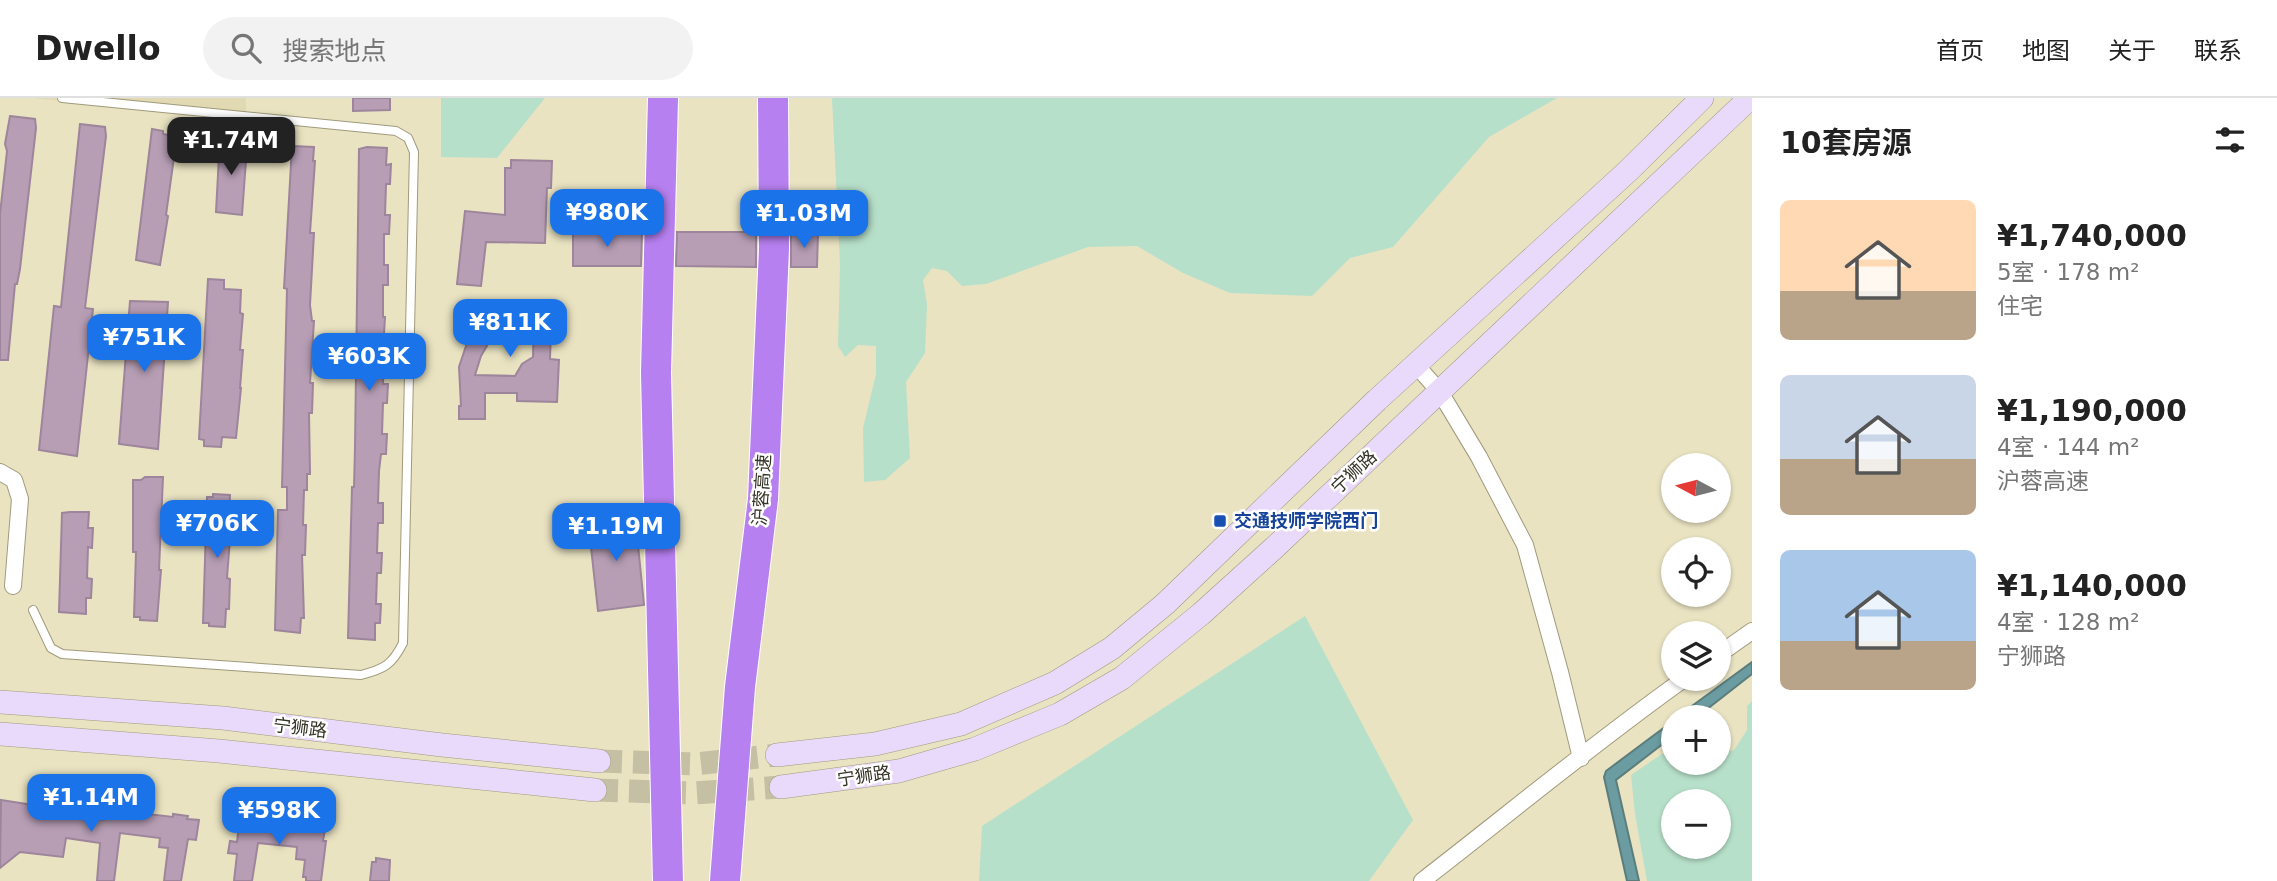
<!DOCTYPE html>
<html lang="zh">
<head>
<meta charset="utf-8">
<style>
	body { margin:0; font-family:"DejaVu Sans","Noto Sans SC",sans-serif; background:#f2f2f2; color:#222; height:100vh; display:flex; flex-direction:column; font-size:26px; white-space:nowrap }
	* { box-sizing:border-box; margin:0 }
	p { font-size:23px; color:#767676 }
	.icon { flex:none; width:38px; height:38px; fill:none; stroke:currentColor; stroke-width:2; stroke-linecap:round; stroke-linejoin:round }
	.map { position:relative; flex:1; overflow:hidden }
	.sheet { display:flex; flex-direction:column; background:#fff; width:525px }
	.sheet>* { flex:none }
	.needle { width:46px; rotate:277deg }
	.buttons { position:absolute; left:1661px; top:355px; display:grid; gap:14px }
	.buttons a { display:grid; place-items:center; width:70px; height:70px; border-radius:50%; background:#fff; box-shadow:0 2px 5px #0004; font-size:35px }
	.price { position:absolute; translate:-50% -60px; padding:0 16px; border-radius:14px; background:#1a73e8; color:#fff; font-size:23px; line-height:46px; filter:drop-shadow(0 2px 4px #0008) }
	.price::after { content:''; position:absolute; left:50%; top:42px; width:21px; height:16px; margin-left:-10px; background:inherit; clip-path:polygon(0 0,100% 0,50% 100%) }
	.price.on { background:#222; color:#fff }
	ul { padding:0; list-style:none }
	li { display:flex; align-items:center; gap:21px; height:175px; padding:0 28px }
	li span { display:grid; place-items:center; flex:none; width:196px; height:140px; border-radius:10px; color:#555 }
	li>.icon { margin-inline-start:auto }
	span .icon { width:84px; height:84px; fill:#fffc; stroke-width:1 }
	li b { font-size:30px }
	h2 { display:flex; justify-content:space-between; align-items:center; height:84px; padding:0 28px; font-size:30px }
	header { display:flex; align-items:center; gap:42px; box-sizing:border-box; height:98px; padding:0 35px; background:#fff; border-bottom:2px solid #e0e0e0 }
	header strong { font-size:33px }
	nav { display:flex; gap:38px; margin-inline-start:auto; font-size:24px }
	.search { width:490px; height:63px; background:#f2f2f2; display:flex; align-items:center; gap:18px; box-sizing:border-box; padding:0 24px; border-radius:38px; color:#767676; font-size:26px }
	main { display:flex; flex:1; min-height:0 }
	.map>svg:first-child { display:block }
	.built { fill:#e0d9b1 }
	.green { fill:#b7e0ca; fill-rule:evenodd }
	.water { fill:#6b9ca1; stroke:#5b7d7c; stroke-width:2 }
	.building { fill:#b79eb5; stroke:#9d859b; stroke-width:2; fill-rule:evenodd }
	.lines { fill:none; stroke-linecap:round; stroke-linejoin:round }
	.secondary-tunnel { stroke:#c5c0a3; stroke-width:23; stroke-dasharray:23 11; stroke-linecap:butt }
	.service-casing { stroke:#a09a7c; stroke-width:10 }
	.minor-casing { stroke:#a09a7c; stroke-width:18 }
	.secondary-casing { stroke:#a09a7c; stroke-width:24 }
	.motorway-casing { stroke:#fff; stroke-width:32 }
	.service { stroke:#fff; stroke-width:8 }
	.minor { stroke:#fff; stroke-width:16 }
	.secondary { stroke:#e9d9fa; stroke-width:23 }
	.motorway { stroke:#b780f0; stroke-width:30 }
	.transit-dot { fill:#1a4fb4; stroke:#fff; stroke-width:2.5 }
	.labels { text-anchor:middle; stroke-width:5; stroke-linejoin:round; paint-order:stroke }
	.street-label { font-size:18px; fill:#363427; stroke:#fff }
	.transit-label { font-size:18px; font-weight:bold; fill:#164399; stroke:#fff; text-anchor:start }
</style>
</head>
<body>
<header>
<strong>Dwello</strong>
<div class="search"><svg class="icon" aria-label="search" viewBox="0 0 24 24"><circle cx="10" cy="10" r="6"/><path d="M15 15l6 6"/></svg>搜索地点</div>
<nav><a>首页</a><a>地图</a><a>关于</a><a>联系</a></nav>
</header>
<main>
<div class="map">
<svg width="1752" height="783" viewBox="0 0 1752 783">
	<rect width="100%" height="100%" fill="#e9e3c2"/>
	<path class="built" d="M32,0H246V21Z"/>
	<path class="green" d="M441,0H545L497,60L441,59Z
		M832,0H1557L1489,39L1393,149L1350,160L1312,198L1230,195L1183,175L1137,148L1088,149L986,186L962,188L947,173L932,170L923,182L927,206L925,255L906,284L910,360L885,382L864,384L863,330L876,276V248L858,247L845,259L838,248L840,167Z
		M1305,518L1413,722L1369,783H979L982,728Z
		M1752,603V783H1647L1635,716L1631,677L1662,656L1673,654V665H1718L1719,656L1734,652L1747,632V608ZM1673,704H1718V749H1673Z"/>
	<path class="water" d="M1752,564V576L1697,619H1677Z
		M1673,623V638L1616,682L1639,783H1627L1604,679L1606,673Z"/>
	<path class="building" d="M353,0H390V12L353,13Z
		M10,18L35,21L36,30L20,171L17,186H15L8,262H0V116L7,53L5,46Z
		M80,26L105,29L106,38L85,210L93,211L77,358L39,352L54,208L61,209Z
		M152,31L163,33V36L174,38L173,51L175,52L166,117L168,118L160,167L136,162Z
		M220,39H234L233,46H245L244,62H246L242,117L216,114Z
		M292,48L314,49L313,63H315L310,135H314L310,207L312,223H314L310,285H313L312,315H309L310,376H307V392H304L303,427H306L305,457H302L304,520H301L300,535L275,532L278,412H287V389H282L287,191L284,190Z
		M367,49L387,50L386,67L391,66L390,86H386L385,117H390L389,136H384V167H388V187H383V219H385L384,236H389V255H384L383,286H388L387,305H383L382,336H387L386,356H381L379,373L378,405H383V425H378L377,455H382L381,475H377L376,506H381L380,525H375V542L348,540L352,389H354L355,349L359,51Z
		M511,62L552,63L551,90H547L545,145L486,144L481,188L457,186L465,113L505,117V70H511Z
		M573,134H642L641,168H573Z
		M677,134H756V169L676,168Z
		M791,135H818L817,169H791Z
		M208,181L224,182V191L241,192L240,215L243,216L240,252H243L240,290H241L236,340L222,339L221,349L204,348V342L199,341Z
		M130,203L168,204L158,351L119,346Z
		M527,203L552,205L550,261L559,262L557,304L517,303V295H485V321H459V308H461L459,269L467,245L482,224L492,216L514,206ZM534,219L533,259L522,266L515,278L475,277L481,258L491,241L506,228Z
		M145,379H163L159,472H161L157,523L140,522V519H134L136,454H133V382H141Z
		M213,396L230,397L229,414H232L227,480L230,481L229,511H226L225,529L209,528V525H203L207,399H213Z
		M70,414H89L88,430H93L92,450L88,449L87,480L92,481L91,500H86V516L59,514L62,415Z
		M635,417L644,507L598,513L588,422Z
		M1,702L46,709V705L70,708L81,710L80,719L104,722L105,711L173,719V716L188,718L187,721L199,722L196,742L188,741L181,783H164L168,750L159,749L160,740L120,735L114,783H97L100,745L66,740L63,759L20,754L0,770Z
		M242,723L325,731L323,743H326L321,783H306V779H303L305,762L296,761L297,749L258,745L252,783H234L237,756L228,755L230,743L237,744L239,727L242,728Z
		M376,760L390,762L389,783H370L372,764H376Z"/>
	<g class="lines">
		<path class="secondary-tunnel" d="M599,663L695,666L777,657
			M595,692L693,695L781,689"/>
		<g class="service-casing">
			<path id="service" d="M33,512L51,550L62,556L361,577C384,571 392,567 403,545L414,54L408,40L396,33L62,0"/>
		</g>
		<g class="minor-casing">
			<path id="minor" d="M1416,267L1440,294L1479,359L1525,447L1560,574L1581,660
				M0,374L14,382L20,401L13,488
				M1718,557L1752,533
				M1422,783C1510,715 1594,645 1684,581"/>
		</g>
		<g class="secondary-casing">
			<path id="secondary" d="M0,604L223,620L442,647L599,663
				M0,636L219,653L595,692
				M777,657L875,646L961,626L1055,585L1112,550L1165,506L1377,302L1628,73L1702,0
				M781,689L899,673L975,651L1060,616L1122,580L1201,516L1274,450L1750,0"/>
		</g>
		<g class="motorway-casing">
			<path id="motorway" d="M663,0L656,275L668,783
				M725,783L740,589L763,401L774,151L773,0"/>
		</g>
		<use href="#service" class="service"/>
		<use href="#minor" class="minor"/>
		<use href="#secondary" class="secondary"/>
		<use href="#motorway" class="motorway"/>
	</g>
	<rect class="transit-dot" x="1213" y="416" width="14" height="14" rx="3.5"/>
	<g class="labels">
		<g class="street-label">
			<text transform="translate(1354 374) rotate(-43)" y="6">宁狮路</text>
			<text transform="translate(762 392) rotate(-86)" y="6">沪蓉高速</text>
			<text transform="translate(300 630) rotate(7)" y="6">宁狮路</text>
			<text transform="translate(864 678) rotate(-8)" y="6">宁狮路</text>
		</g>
		<g class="transit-label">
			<text x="1234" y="429">交通技师学院西门</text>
		</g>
	</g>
</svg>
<div class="buttons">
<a><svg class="needle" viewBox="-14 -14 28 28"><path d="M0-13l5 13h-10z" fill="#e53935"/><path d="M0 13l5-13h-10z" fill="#767676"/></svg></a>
<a><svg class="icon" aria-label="locate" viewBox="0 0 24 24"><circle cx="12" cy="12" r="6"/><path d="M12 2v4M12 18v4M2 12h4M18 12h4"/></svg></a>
<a><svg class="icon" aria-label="layers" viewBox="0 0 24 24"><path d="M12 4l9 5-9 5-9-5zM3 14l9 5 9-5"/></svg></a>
<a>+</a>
<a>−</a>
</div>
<b class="price on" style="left:231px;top:79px">¥1.74M</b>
<b class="price" style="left:607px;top:151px">¥980K</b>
<b class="price" style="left:804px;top:152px">¥1.03M</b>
<b class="price" style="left:510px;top:261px">¥811K</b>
<b class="price" style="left:144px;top:276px">¥751K</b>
<b class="price" style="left:369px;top:295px">¥603K</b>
<b class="price" style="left:217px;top:462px">¥706K</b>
<b class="price" style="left:616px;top:465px">¥1.19M</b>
<b class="price" style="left:91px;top:736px">¥1.14M</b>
<b class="price" style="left:279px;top:749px">¥598K</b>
</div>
<section class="sheet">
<h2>10套房源<svg class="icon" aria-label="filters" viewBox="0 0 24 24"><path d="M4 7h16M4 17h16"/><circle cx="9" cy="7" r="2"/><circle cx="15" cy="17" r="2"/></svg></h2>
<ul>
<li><span style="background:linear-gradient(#ffd9b3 65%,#b9a48a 0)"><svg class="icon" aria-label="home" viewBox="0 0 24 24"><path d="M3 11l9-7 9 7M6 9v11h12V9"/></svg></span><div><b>¥1,740,000</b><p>5室 · 178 m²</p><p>住宅</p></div></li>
<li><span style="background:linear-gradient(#c9d6e8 60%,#b9a48a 0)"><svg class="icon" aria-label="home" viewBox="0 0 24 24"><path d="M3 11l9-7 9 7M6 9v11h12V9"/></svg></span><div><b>¥1,190,000</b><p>4室 · 144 m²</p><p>沪蓉高速</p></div></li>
<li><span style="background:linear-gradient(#a9c7e8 65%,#b9a48a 0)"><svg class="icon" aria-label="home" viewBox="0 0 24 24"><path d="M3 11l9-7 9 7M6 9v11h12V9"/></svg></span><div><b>¥1,140,000</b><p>4室 · 128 m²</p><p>宁狮路</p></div></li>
</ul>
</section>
</main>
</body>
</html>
